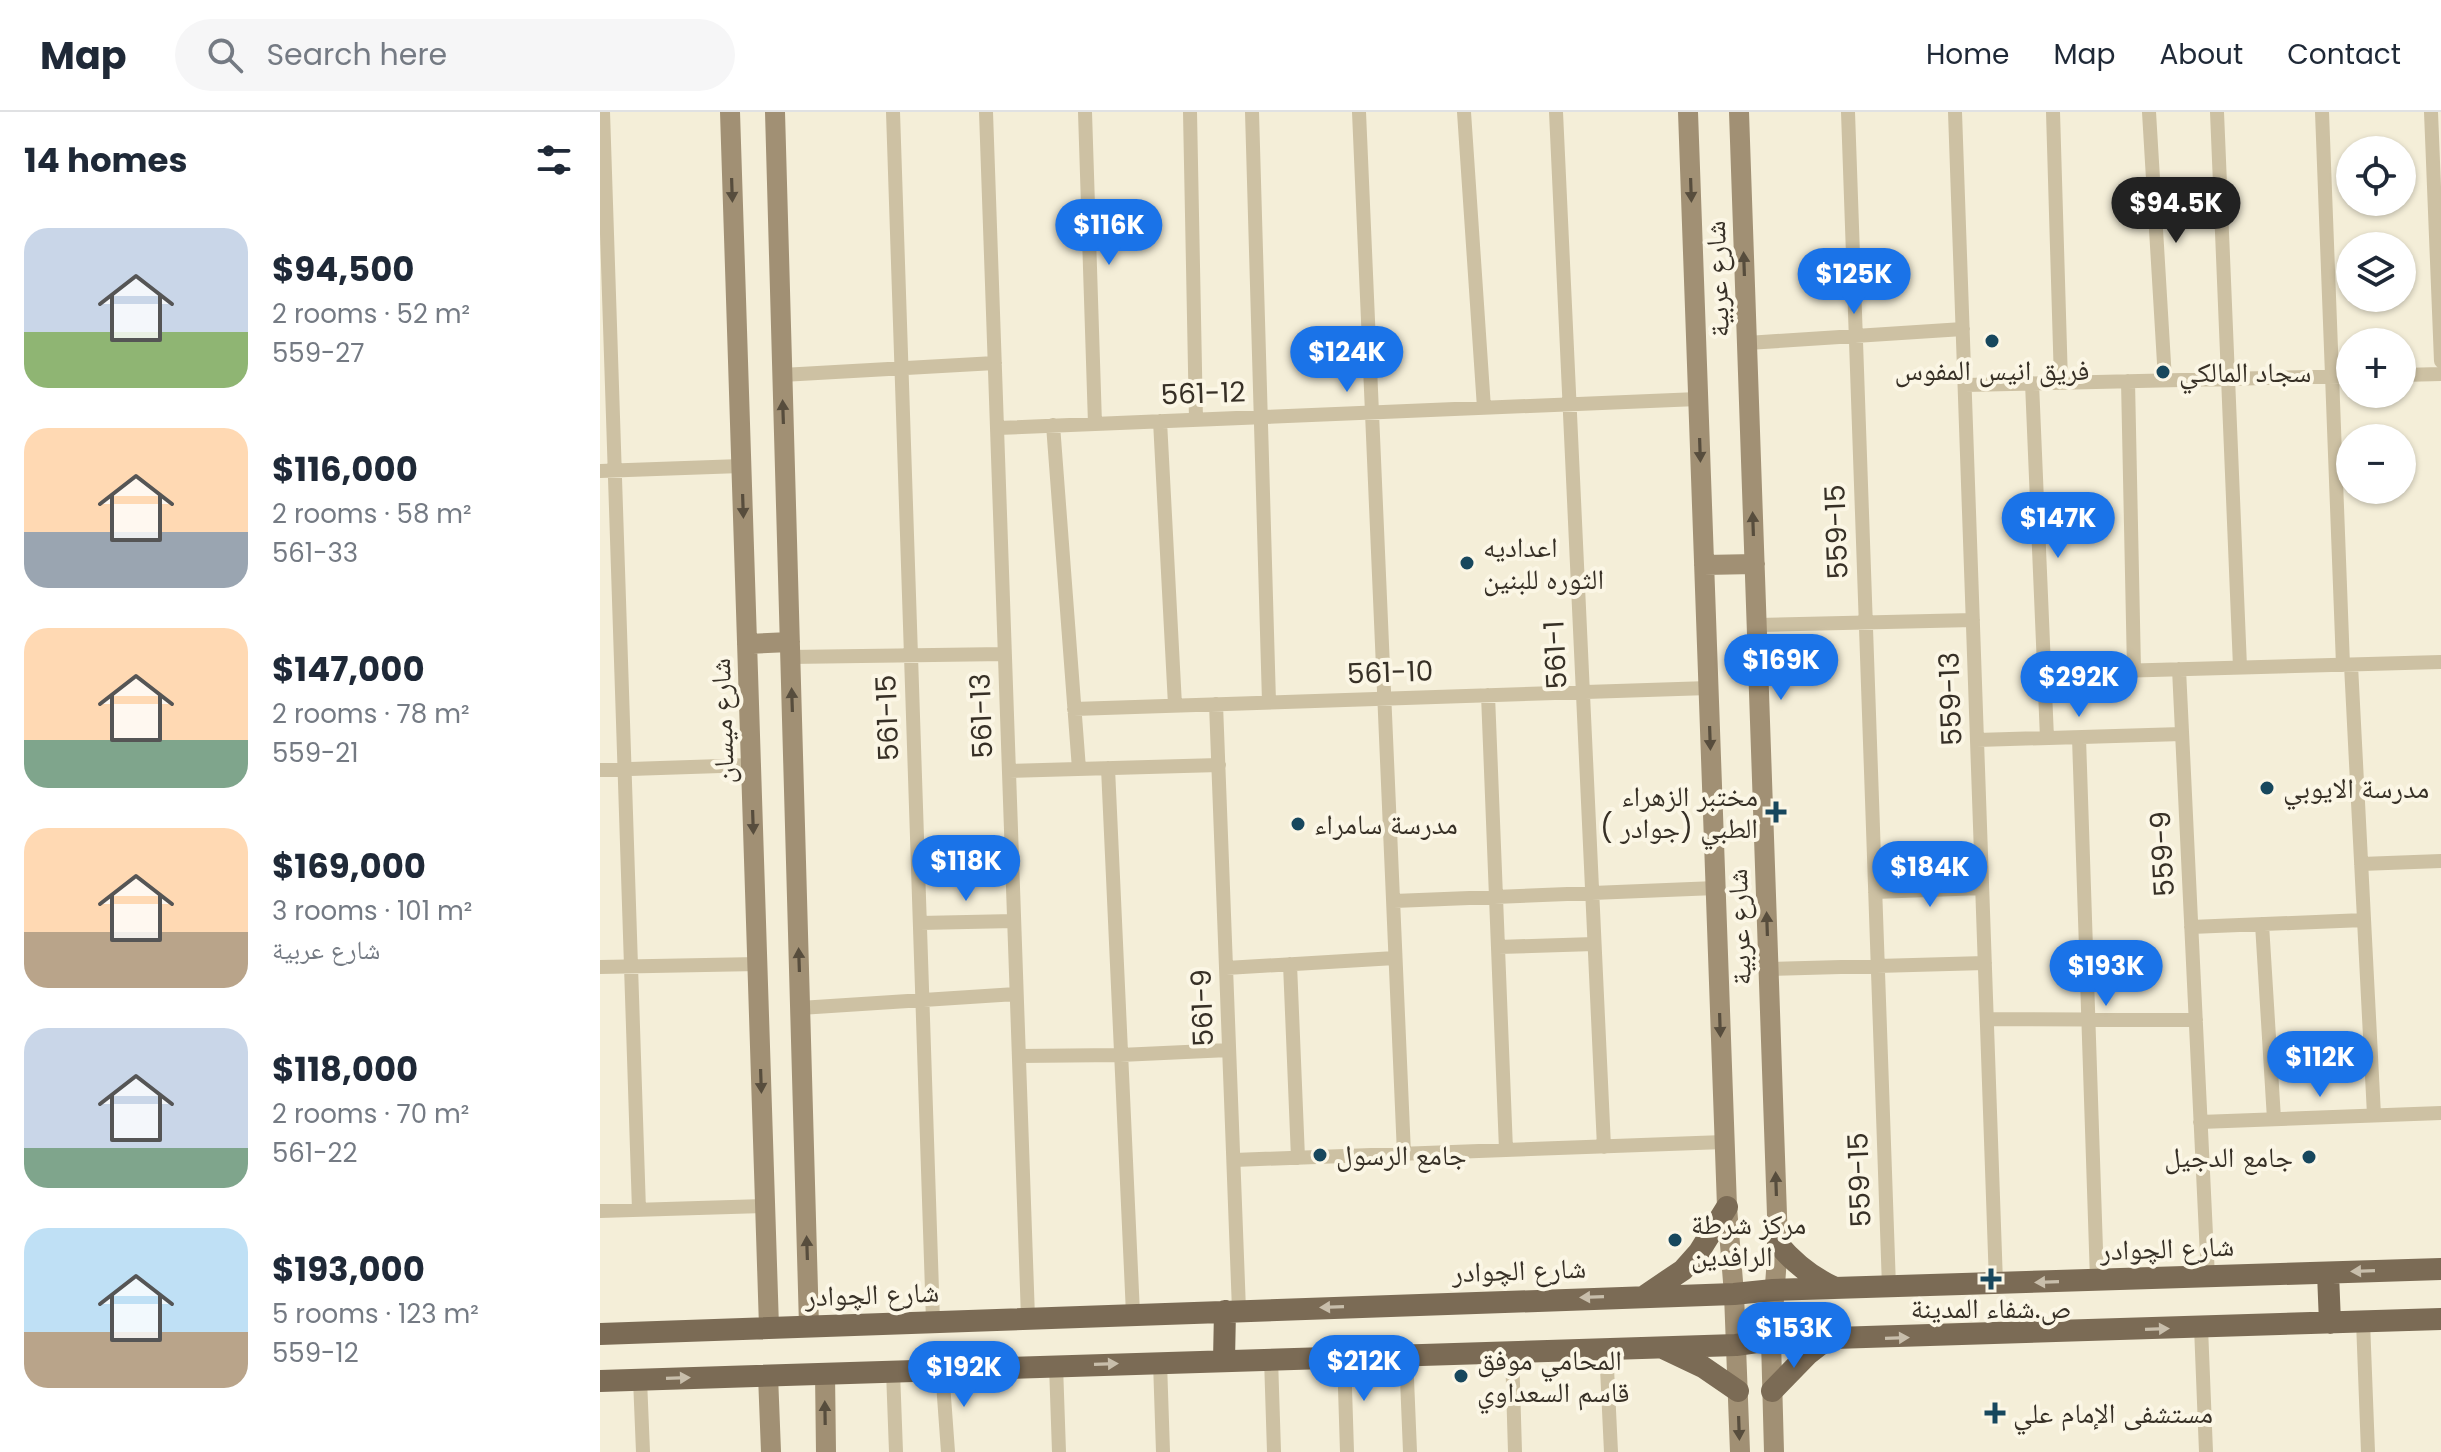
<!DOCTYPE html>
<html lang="en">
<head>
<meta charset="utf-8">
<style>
	body { margin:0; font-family:Poppins,"Noto Naskh Arabic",sans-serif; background:#f6f6f7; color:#1f2937; height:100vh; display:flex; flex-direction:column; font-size:30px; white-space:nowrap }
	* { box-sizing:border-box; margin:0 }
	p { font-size:26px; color:#747a83 }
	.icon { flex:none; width:44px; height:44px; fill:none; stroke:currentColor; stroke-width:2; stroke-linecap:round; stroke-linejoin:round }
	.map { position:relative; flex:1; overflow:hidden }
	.panel { display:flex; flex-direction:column; background:#fff; width:600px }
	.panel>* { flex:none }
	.controls { position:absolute; left:1736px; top:24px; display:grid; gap:16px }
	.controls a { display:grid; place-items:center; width:80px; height:80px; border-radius:50%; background:#fff; box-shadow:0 2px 6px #0004; font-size:40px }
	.price { position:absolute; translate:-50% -68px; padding:0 18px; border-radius:28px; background:#1a73e8; color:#fff; font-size:26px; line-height:52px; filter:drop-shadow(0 2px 4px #0008) }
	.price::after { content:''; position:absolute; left:50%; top:48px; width:24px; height:18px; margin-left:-12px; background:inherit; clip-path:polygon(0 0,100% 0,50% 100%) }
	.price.active { background:#222; color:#fff }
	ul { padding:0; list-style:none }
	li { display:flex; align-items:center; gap:24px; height:200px; padding:0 24px }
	li span { display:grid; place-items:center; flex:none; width:224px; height:160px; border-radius:24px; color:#555 }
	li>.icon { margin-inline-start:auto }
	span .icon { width:96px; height:96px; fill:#fffc; stroke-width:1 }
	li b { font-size:34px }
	h2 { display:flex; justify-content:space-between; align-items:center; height:96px; padding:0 24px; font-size:34px }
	header { display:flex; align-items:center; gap:48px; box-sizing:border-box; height:112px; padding:0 40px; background:#fff; border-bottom:2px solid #e0e1e3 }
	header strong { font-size:38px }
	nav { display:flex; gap:44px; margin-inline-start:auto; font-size:28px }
	.search { width:560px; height:72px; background:#f6f6f7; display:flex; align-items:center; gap:20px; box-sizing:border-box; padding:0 28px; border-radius:44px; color:#747a83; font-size:30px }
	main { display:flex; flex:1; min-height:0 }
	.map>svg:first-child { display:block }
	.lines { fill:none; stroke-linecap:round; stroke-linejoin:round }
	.street { stroke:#cdc1a3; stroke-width:14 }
	.secondary { stroke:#a19074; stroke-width:20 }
	.primary { stroke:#7b6b55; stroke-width:22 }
	.oneway { fill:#574d3d }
	.oneway2 { fill:#c8beab }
	.poi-dot { fill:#17475d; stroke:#fbf6e5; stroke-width:3 }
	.labels { text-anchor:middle; stroke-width:8; stroke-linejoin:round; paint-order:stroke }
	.street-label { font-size:28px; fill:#373026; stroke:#fbf6e5 }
	.poi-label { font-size:28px; fill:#373026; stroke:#fbf6e5; text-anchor:start }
</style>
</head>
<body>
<header>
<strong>Map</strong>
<div class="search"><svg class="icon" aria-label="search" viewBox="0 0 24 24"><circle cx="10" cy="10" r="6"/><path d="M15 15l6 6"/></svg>Search here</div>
<nav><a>Home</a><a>Map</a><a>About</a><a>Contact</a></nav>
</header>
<main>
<section class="panel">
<h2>14 homes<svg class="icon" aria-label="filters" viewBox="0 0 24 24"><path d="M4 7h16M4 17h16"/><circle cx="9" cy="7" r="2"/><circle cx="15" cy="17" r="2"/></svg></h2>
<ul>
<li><span style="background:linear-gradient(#c9d6e8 65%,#8fb573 0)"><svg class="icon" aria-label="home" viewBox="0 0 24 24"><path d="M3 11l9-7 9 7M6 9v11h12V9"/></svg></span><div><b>$94,500</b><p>2 rooms · 52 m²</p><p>559-27</p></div></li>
<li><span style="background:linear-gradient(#ffd9b3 65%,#9aa5b1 0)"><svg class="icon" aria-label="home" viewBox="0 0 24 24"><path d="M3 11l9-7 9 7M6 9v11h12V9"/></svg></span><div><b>$116,000</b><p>2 rooms · 58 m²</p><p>561-33</p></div></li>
<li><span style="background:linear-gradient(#ffd9b3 70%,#7fa58c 0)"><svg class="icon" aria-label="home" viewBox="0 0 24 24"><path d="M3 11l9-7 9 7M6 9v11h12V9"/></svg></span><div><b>$147,000</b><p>2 rooms · 78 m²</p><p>559-21</p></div></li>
<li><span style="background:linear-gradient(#ffd9b3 65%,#b9a48a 0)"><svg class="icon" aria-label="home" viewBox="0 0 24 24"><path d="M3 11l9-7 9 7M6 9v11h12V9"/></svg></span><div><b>$169,000</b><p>3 rooms · 101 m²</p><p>شارع عربية</p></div></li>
<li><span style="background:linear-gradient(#c9d6e8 75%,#7fa58c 0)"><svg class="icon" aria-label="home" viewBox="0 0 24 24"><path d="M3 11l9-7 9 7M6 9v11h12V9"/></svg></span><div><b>$118,000</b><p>2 rooms · 70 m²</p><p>561-22</p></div></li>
<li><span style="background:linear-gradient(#bfe0f5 65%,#b9a48a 0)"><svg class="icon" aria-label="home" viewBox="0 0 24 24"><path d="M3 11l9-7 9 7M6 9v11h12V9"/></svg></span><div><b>$193,000</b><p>5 rooms · 123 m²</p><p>559-12</p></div></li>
</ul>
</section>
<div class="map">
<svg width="1841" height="1340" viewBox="0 0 1841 1340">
	<rect width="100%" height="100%" fill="#f4eed8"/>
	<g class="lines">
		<path class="street" d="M3,0L39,1098
			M293,0L333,1209
			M386,0L428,1206
			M485,0L495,312
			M590,0L596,308
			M652,0L669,590
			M759,0C771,348 788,695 804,1042
			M864,0L884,296
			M956,0L1004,1035
			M1248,0L1289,1175
			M1355,0L1396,1171
			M1453,0L1461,270
			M1549,0L1565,268
			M1617,0L1640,555
			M1722,0L1743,553
			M1831,0L1841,249
			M1147,231L1363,217
			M182,263L395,251
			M1802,263L1841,262
			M1528,269L1534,558
			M1432,271L1447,626
			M1365,273L1750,264
			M560,309L575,593
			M453,313L479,657
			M397,316L1098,287
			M0,359L141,354
			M1157,513L1373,508
			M190,545L405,542
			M1751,553L1774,1003
			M1579,557L1608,1165
			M1444,561L1841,550
			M888,583L906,1038
			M616,592L639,1198
			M474,597L1109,576
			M1479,626L1497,1168
			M1377,628L1582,622
			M508,656L533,1202
			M0,658L151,653
			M409,659L619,653
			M1761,752L1841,749
			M1275,780L1382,776
			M794,789L1116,776
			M320,811L414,809
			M1662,812L1674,1007
			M1591,815L1764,808
			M898,835L994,832
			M690,852L698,1046
			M0,855L158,852
			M626,856L795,846
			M1169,857L1385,851
			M200,896L416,882
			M1387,907L1596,908
			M419,944L520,943L629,938
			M1600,1010L1841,1001
			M634,1048L1124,1030
			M0,1099L165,1094
			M1763,1209L1768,1340
			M1601,1215L1606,1340
			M1006,1235L1011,1340
			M912,1239L915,1340
			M806,1242L810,1340
			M744,1244L747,1340
			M671,1246L674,1340
			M560,1250L563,1340
			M456,1253L459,1340
			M342,1257L348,1340
			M293,1259L296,1340
			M40,1267L43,1340"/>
		<path class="secondary" d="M130,0L169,1215
			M175,0L209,1214
			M1088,0L1127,1095L1134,1182L1140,1340
			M1139,0L1178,1132L1171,1228L1174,1340
			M1104,453L1155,452
			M147,532L190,530
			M225,1261L226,1340
			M168,1263L171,1340"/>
		<path class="primary" d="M1178,1132C1194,1151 1210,1164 1233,1175
			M1728,1161L1730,1211
			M1046,1183L1083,1158L1099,1140L1127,1095
			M0,1222L1134,1182L1173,1178L1841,1157
			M1063,1236L1103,1255L1138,1279
			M624,1248L625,1199
			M0,1269L1136,1233L1171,1228L1841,1207
			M1172,1279L1208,1242L1226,1228"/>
	</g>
	<defs><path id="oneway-solid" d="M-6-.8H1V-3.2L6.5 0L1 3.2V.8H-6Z" transform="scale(2)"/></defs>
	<g class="oneway">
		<use href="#oneway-solid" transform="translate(132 78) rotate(88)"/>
		<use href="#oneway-solid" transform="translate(1091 78) rotate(88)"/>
		<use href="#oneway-solid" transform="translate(1144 152) rotate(-92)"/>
		<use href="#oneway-solid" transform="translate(183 300) rotate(-92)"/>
		<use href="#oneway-solid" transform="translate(1100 338) rotate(88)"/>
		<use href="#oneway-solid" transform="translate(143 394) rotate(88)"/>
		<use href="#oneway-solid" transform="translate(1153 412) rotate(-92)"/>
		<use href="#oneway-solid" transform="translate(192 588) rotate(-92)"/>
		<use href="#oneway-solid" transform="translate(1110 626) rotate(88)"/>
		<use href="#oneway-solid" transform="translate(153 710) rotate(88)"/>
		<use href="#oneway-solid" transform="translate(1167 812) rotate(-92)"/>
		<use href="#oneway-solid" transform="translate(199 848) rotate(-92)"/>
		<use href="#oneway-solid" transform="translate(1120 913) rotate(88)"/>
		<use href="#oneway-solid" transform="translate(161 969) rotate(88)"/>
		<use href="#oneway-solid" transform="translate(1176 1072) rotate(-92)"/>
		<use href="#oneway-solid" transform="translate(207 1136) rotate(-92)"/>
		<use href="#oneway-solid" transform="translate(225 1301) rotate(-91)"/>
		<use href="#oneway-solid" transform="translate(1139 1316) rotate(88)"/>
	</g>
	<g class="oneway2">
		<use href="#oneway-solid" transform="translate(1763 1159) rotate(178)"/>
		<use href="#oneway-solid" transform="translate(1447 1170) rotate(178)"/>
		<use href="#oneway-solid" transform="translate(992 1185) rotate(178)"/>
		<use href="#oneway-solid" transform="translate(732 1195) rotate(178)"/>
		<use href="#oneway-solid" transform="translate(1557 1217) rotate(-2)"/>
		<use href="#oneway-solid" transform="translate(1297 1226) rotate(-2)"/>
		<use href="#oneway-solid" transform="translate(506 1252) rotate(-2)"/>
		<use href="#oneway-solid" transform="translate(78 1266) rotate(-2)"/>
	</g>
	<g class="poi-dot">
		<circle cx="1392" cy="229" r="8"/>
		<circle cx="1563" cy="260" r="8"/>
		<circle cx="867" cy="451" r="8"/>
		<circle cx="1667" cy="676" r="8"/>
		<path d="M1172 688h8v8h8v8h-8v8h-8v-8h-8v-8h8z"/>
		<circle cx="698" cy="712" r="8"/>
		<circle cx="720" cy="1043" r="8"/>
		<circle cx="1709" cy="1045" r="8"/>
		<circle cx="1075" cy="1128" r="8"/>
		<path d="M1387 1155h8v8h8v8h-8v8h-8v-8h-8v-8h8z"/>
		<circle cx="861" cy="1264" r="8"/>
		<path d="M1391 1289h8v8h8v8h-8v8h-8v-8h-8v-8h8z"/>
	</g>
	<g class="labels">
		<g class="street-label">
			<text transform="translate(1117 167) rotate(-92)" y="10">شارع عربية</text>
			<text transform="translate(603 281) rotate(-2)" y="10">561-12</text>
			<text transform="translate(1236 420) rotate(-92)" y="10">559-15</text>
			<text transform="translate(955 543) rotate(-93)" y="10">561-1</text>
			<text transform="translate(790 560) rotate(-2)" y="10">561-10</text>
			<text transform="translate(1350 587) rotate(-92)" y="10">559-13</text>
			<text transform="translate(381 604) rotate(-92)" y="10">561-13</text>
			<text transform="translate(287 606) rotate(-92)" y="10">561-15</text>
			<text transform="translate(122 609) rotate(-92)" y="10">شارع ميسان</text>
			<text transform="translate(1562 742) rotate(-93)" y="10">559-9</text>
			<text transform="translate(1139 815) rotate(-92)" y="10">شارع عربية</text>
			<text transform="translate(602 896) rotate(-92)" y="10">561-9</text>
			<text transform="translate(1259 1068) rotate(-92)" y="10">559-15</text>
			<text transform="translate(1567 1136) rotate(-2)" y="10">شارع الچوادر</text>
			<text transform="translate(919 1158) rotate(-2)" y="10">شارع الچوادر</text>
			<text transform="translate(272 1182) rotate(-2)" y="10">شارع الچوادر</text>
		</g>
		<g class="poi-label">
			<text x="1392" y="268" text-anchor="middle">فريق انيس المفوس</text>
			<text x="1579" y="270">سجاد المالكي</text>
			<text x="883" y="445">اعداديه<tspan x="883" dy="32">الثوره للبنين</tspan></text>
			<text x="1683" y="686">مدرسة الايوبي</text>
			<text x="1158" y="694" text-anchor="end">مختبر الزهراء<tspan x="1158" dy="32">الطبي (جوادر )</tspan></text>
			<text x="714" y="722">مدرسة سامراء</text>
			<text x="736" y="1053">جامع الرسول</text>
			<text x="1693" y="1055" text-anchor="end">جامع الدجيل</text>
			<text x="1091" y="1122">مركز شرطة<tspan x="1091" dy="32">الرافدين</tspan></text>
			<text x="1391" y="1206" text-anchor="middle">ص.شفاء المدينة</text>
			<text x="877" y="1258">المحامي موفق<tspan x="877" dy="32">قاسم السعداوي</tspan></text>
			<text x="1413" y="1311">مستشفى الإمام علي</text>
		</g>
	</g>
</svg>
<div class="controls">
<a><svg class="icon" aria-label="locate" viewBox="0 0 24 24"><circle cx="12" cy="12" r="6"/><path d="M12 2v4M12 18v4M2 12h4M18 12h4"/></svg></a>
<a><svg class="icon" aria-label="layers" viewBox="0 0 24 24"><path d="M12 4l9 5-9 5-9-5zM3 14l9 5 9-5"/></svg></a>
<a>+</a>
<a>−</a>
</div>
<b class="price active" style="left:1576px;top:133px">$94.5K</b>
<b class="price" style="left:509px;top:155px">$116K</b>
<b class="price" style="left:1254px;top:204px">$125K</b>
<b class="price" style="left:747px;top:282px">$124K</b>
<b class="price" style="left:1458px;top:448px">$147K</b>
<b class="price" style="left:1181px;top:590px">$169K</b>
<b class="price" style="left:1479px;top:607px">$292K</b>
<b class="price" style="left:366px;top:791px">$118K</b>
<b class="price" style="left:1330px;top:797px">$184K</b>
<b class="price" style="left:1506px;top:896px">$193K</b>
<b class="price" style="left:1720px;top:987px">$112K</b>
<b class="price" style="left:1194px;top:1258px">$153K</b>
<b class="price" style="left:764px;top:1291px">$212K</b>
<b class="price" style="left:364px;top:1297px">$192K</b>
</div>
</main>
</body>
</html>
